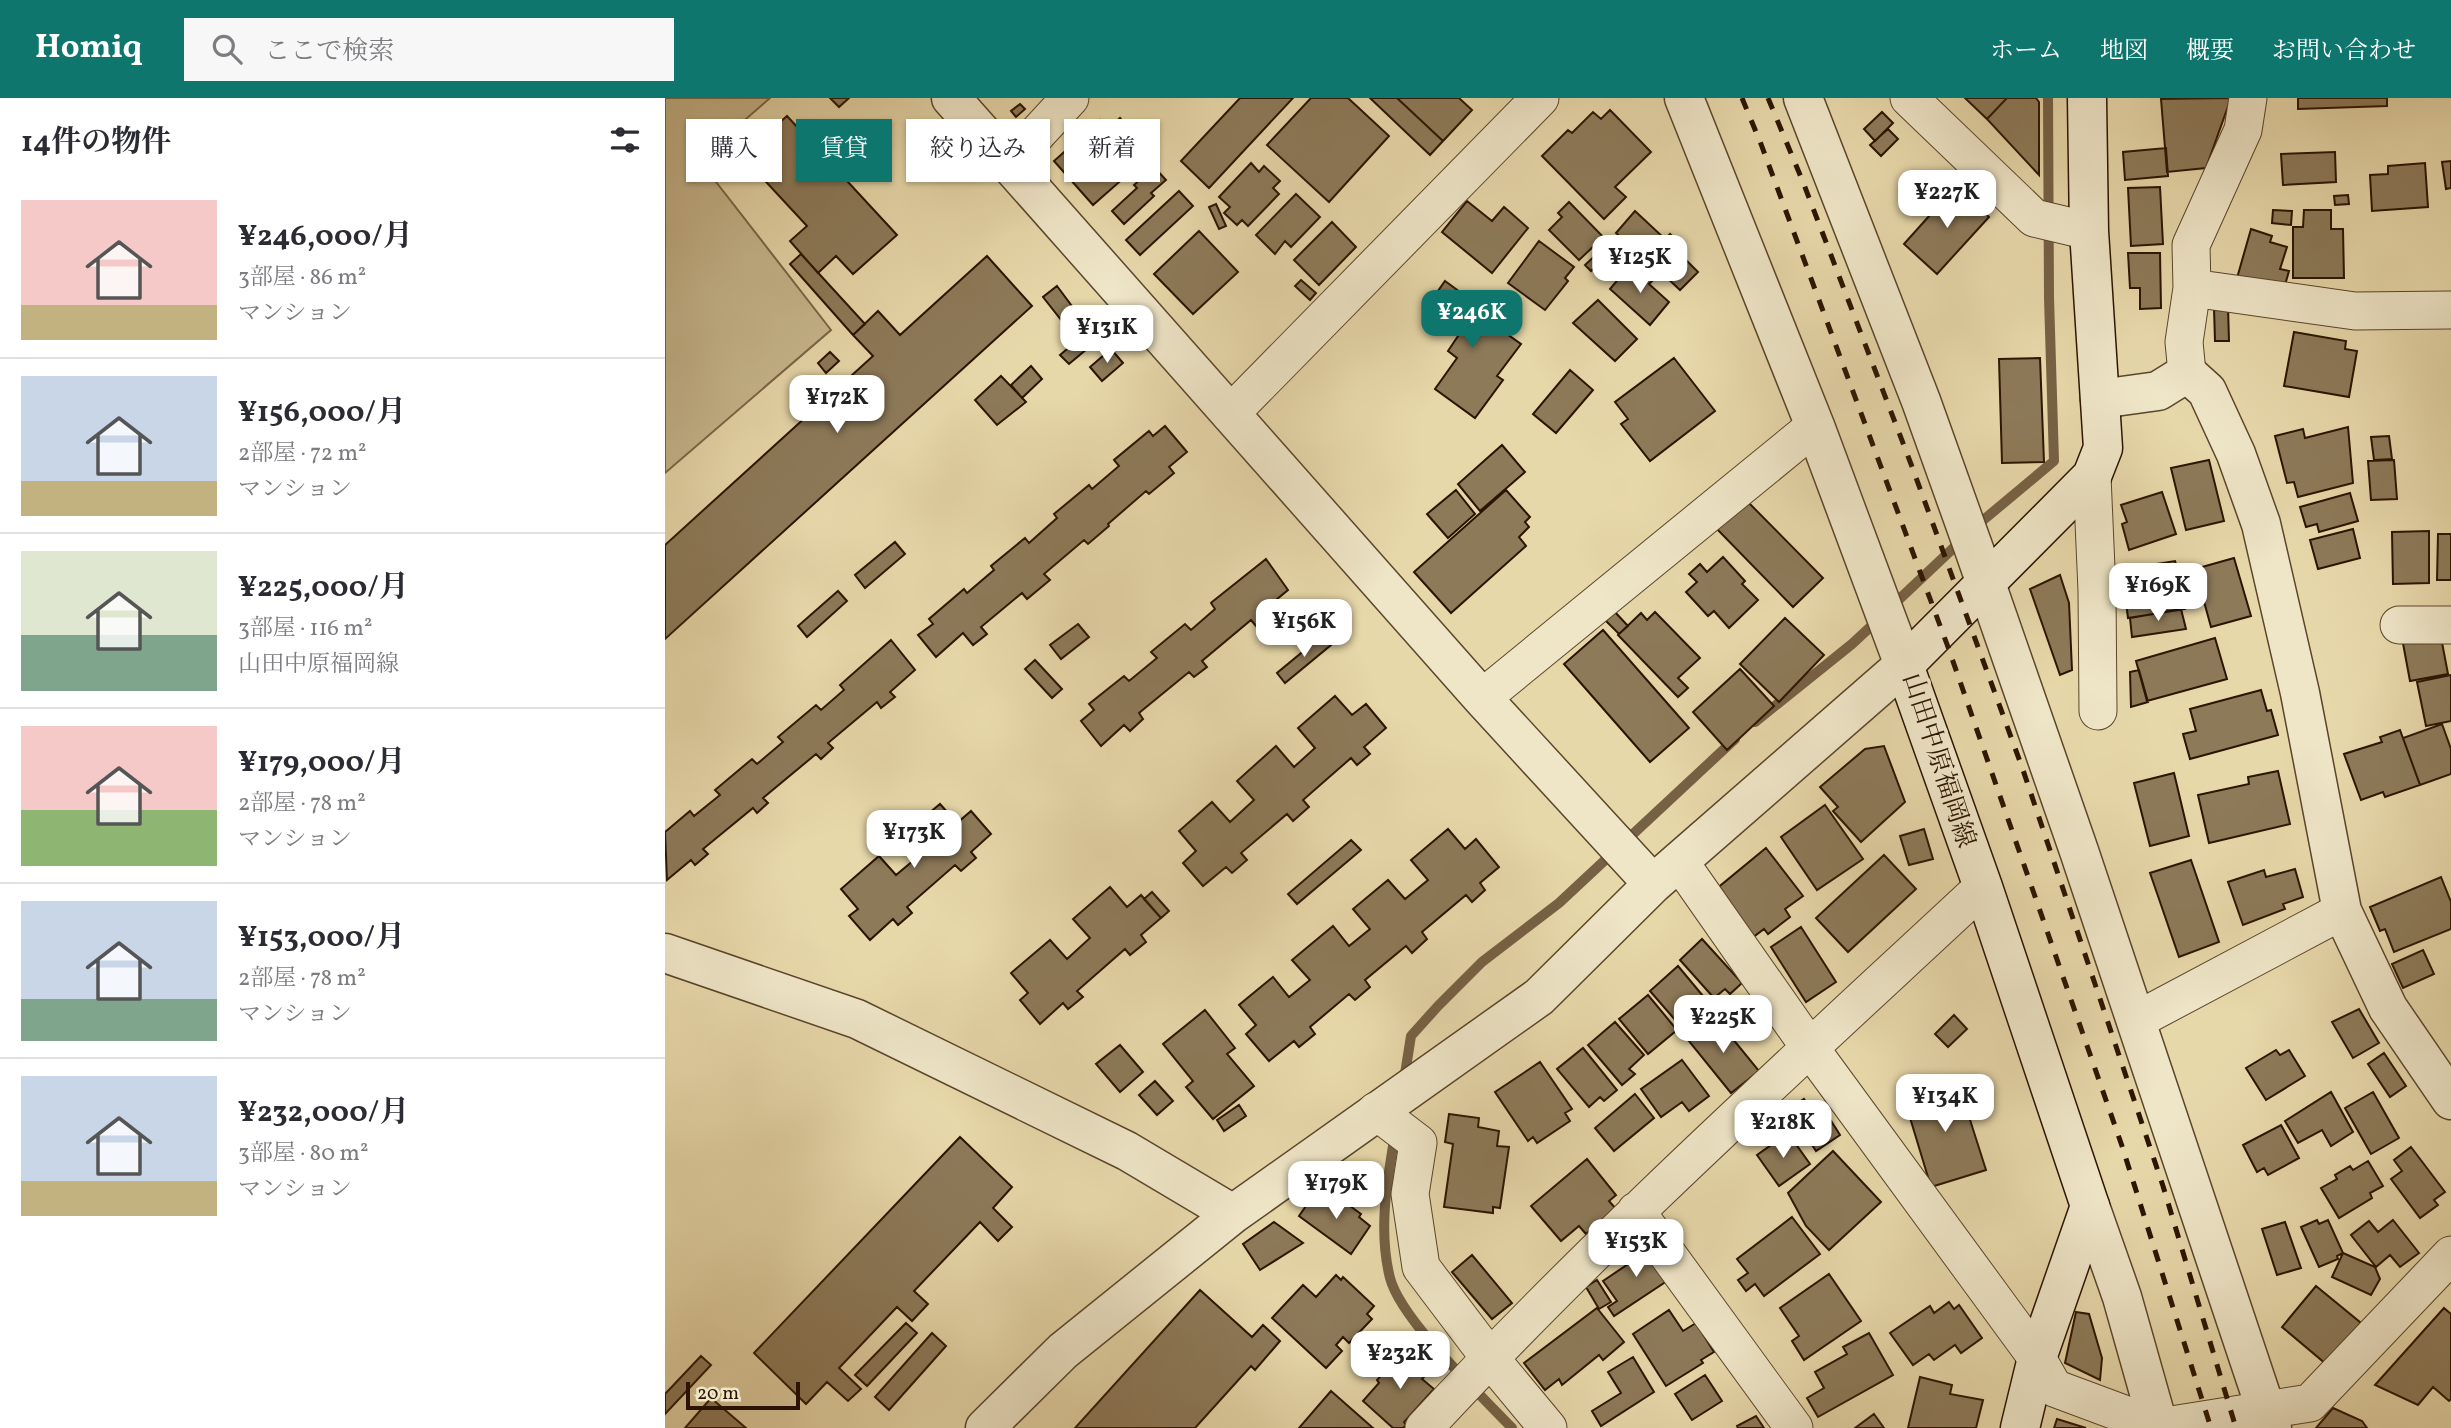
<!DOCTYPE html>
<html lang="ja">
<head>
<meta charset="utf-8">
<style>
	body { margin:0; font-family:Vollkorn,"Noto Serif JP",serif; background:#f7f7f7; color:#2b2b33; height:100vh; display:flex; flex-direction:column; font-size:26px; white-space:nowrap }
	* { box-sizing:border-box; margin:0 }
	p { font-size:23px; color:#7c7c81 }
	.icon { flex:none; width:38px; height:38px; fill:none; stroke:currentColor; stroke-width:2; stroke-linecap:round; stroke-linejoin:round }
	.map { position:relative; flex:1; overflow:hidden }
	.panel { display:flex; flex-direction:column; background:#fff; width:665px }
	.panel>* { flex:none }
	.guide { position:absolute; left:21px; top:21px; width:665px; height:63px; display:flex; gap:14px }
	.scale { position:absolute; left:21px; bottom:18px; width:114px; box-sizing:border-box; padding-left:7px; border:4px solid #2c1401; border-top:0; font-size:19px; line-height:24px; white-space:nowrap; color:#2c1401; -webkit-text-stroke:5px #efe6c8; paint-order:stroke }
	.price { position:absolute; translate:-50% -60px; padding:0 16px; border-radius:14px; background:#fff; color:#222; font-size:23px; line-height:46px; filter:drop-shadow(0 2px 4px #0008) }
	.price::after { content:''; position:absolute; left:50%; top:42px; width:21px; height:16px; margin-left:-10px; background:inherit; clip-path:polygon(0 0,100% 0,50% 100%) }
	.price.current { background:#0f766e; color:#fff }
	ul { padding:0; list-style:none }
	li { display:flex; align-items:center; gap:21px; height:175px; padding:0 21px }
	li+li { border-top:2px solid #e1e1e2 }
	li span { display:grid; place-items:center; flex:none; width:196px; height:140px; border-radius:0px; color:#555 }
	li>.icon { margin-inline-start:auto }
	span .icon { width:84px; height:84px; fill:#fffc; stroke-width:1 }
	li b { font-size:30px }
	h2 { display:flex; justify-content:space-between; align-items:center; height:84px; padding:0 21px; font-size:30px }
	.chip { padding:0 24px; border-radius:0px; background:#fff; box-shadow:0 2px 5px #0004; font-size:24px; line-height:63px }
	.chip.current { background:#0f766e; color:#fff }
	header { display:flex; align-items:center; gap:42px; box-sizing:border-box; height:98px; padding:0 35px; background:#0f766e; color:#fff }
	header strong { font-size:33px }
	nav { display:flex; gap:38px; margin-inline-start:auto; font-size:24px }
	.search { width:490px; height:63px; background:#f7f7f7; display:flex; align-items:center; gap:18px; box-sizing:border-box; padding:0 24px; border-radius:0px; color:#7c7c81; font-size:26px }
	main { display:flex; flex:1; min-height:0 }
	.map>svg:first-child { display:block }
	.green { fill:#c7b78d; stroke:#7a6647; stroke-width:2 }
	.lines { fill:none; stroke-linecap:round; stroke-linejoin:round }
	.stream { stroke:#766144; stroke-width:10 }
	.building { fill:#8d7a59; stroke:#2c1401; stroke-width:2 }
	.minor-casing { stroke:#5b452b; stroke-width:39 }
	.tertiary-casing { stroke:#5b452b; stroke-width:41 }
	.secondary-casing { stroke:#2c1401; stroke-width:41 }
	.minor { stroke:#efe6c8; stroke-width:37 }
	.tertiary { stroke:#efe6c8; stroke-width:38 }
	.secondary { stroke:#efe6c8; stroke-width:38 }
	.rail { stroke:#2c1401; stroke-width:5; stroke-dasharray:12 12; stroke-linecap:butt }
	.labels { text-anchor:middle; stroke-width:7; stroke-linejoin:round; paint-order:stroke }
	.street-label { font-size:26px; fill:#2c1401; stroke:#efe6c8 }
</style>
</head>
<body>
<header>
<strong>Homiq</strong>
<div class="search"><svg class="icon" aria-label="search" viewBox="0 0 24 24"><circle cx="10" cy="10" r="6"/><path d="M15 15l6 6"/></svg>ここで検索</div>
<nav><a>ホーム</a><a>地図</a><a>概要</a><a>お問い合わせ</a></nav>
</header>
<main>
<section class="panel">
<h2>14件の物件<svg class="icon" aria-label="filters" viewBox="0 0 24 24"><path d="M4 7h16M4 17h16"/><circle cx="9" cy="7" r="2"/><circle cx="15" cy="17" r="2"/></svg></h2>
<ul>
<li><span style="background:linear-gradient(#f6c9c9 75%,#c2b280 0)"><svg class="icon" aria-label="home" viewBox="0 0 24 24"><path d="M3 11l9-7 9 7M6 9v11h12V9"/></svg></span><div><b>¥246,000/月</b><p>3部屋 · 86 m²</p><p>マンション</p></div></li>
<li><span style="background:linear-gradient(#c9d6e8 75%,#c2b280 0)"><svg class="icon" aria-label="home" viewBox="0 0 24 24"><path d="M3 11l9-7 9 7M6 9v11h12V9"/></svg></span><div><b>¥156,000/月</b><p>2部屋 · 72 m²</p><p>マンション</p></div></li>
<li><span style="background:linear-gradient(#dfe7d0 60%,#7fa58c 0)"><svg class="icon" aria-label="home" viewBox="0 0 24 24"><path d="M3 11l9-7 9 7M6 9v11h12V9"/></svg></span><div><b>¥225,000/月</b><p>3部屋 · 116 m²</p><p>山田中原福岡線</p></div></li>
<li><span style="background:linear-gradient(#f6c9c9 60%,#8fb573 0)"><svg class="icon" aria-label="home" viewBox="0 0 24 24"><path d="M3 11l9-7 9 7M6 9v11h12V9"/></svg></span><div><b>¥179,000/月</b><p>2部屋 · 78 m²</p><p>マンション</p></div></li>
<li><span style="background:linear-gradient(#c9d6e8 70%,#7fa58c 0)"><svg class="icon" aria-label="home" viewBox="0 0 24 24"><path d="M3 11l9-7 9 7M6 9v11h12V9"/></svg></span><div><b>¥153,000/月</b><p>2部屋 · 78 m²</p><p>マンション</p></div></li>
<li><span style="background:linear-gradient(#c9d6e8 75%,#c2b280 0)"><svg class="icon" aria-label="home" viewBox="0 0 24 24"><path d="M3 11l9-7 9 7M6 9v11h12V9"/></svg></span><div><b>¥232,000/月</b><p>3部屋 · 80 m²</p><p>マンション</p></div></li>
</ul>
</section>
<div class="map">
<svg width="1786" height="1330" viewBox="0 0 1786 1330">
	<rect width="100%" height="100%" fill="#e7d8aa"/>
	<filter id="stains"><feTurbulence type="fractalNoise" baseFrequency=".00286" numOctaves="4"/><feColorMatrix values="0 0 0 0 .2 0 0 0 0 .09 0 0 0 0 .02 0 0 0 .5 -.17"/></filter>
	<radialGradient id="worn" r=".72"><stop offset=".6" stop-color="#630" stop-opacity="0"/><stop offset="1" stop-color="#630" stop-opacity=".3"/></radialGradient>
	<path class="green" d="M0,0H105L34,62L166,232L0,375Z"/>
	<g class="lines">
		<path class="stream" d="M1310,429L1389,363L1384,200L1383,0
			M1226,509L1299,440
			M1090,624L1187,546L1215,520
			M739,982L746,938L773,908L817,864L894,805L1070,641
			M730,1036C722,1084 713,1132 725,1180C736,1222 815,1296 847,1330"/>
	</g>
	<path class="building" d="M165,0H184L174,9Z
		M575,0H628L544,90L516,63Z
		M646,0H683L724,38L664,104L602,47Z
		M705,0H732L778,43L765,57Z
		M732,0H794L807,12L778,43Z
		M1300,0H1342L1322,21Z
		M1342,0H1371L1374,4V77L1322,21Z
		M1566,0L1541,70L1502,74L1496,1Z
		M1633,0H1722V8L1633,11Z
		M355,6L360,11L351,19L346,13Z
		M945,12L986,54L950,89L961,99L939,121L877,58L903,32L907,35L928,14L936,21Z
		M1217,14L1228,25L1210,43L1199,31Z
		M122,18L232,137L188,176L171,158L153,175L125,143L142,128L77,58Z
		M455,20L486,56L428,107L389,63L435,22L443,31Z
		M1223,31L1233,41L1216,58L1205,47Z
		M1501,50L1503,78L1460,82L1458,54Z
		M1670,54L1671,84L1618,87L1616,56Z
		M1786,63V90L1781,91L1777,64Z
		M586,65L594,74L599,68L615,83L608,90L614,96L583,128L577,122L572,127L559,115L565,109L554,99Z
		M1760,65L1763,109L1707,113L1705,77L1723,76V68Z
		M489,69L501,82L486,95L489,98L459,126L447,113L472,90L469,87Z
		M1291,88L1324,119L1272,176L1239,146Z
		M1495,89L1498,146L1466,148L1463,90Z
		M514,93L528,108L475,157L461,142Z
		M631,96L655,119L626,149L620,143L610,156L591,137Z
		M1683,97L1684,106L1670,107L1669,98Z
		M802,103L827,123L839,109L863,130L827,175L777,134Z
		M904,104L947,148L939,157L930,147L914,162L884,132L897,119L893,115Z
		M551,106L561,128L554,131L544,109Z
		M1608,112L1627,113L1626,127L1607,125Z
		M1639,112H1666V131H1678L1679,180H1628V129H1638Z
		M970,113L1000,141L981,163L951,135Z
		M667,124L691,149L654,187L629,162Z
		M1586,131L1607,138L1605,144L1622,149L1615,171L1624,173L1618,194L1572,180Z
		M534,133L573,174L528,216L489,176Z
		M1005,136L1019,150L1014,155L1033,174L1015,192L982,161Z
		M874,143L909,169L900,180L903,183L880,212L843,185Z
		M934,154L940,160L926,173L920,167Z
		M1463,155H1495L1496,210L1475,211V190H1465Z
		M136,156L200,226L188,237L125,166Z
		M949,157L959,166L949,177L939,169Z
		M322,158L367,208L0,541V447L208,258L188,237L213,213L235,237Z
		M974,169L988,182L984,186L1004,204L985,227L945,191L961,172L967,178Z
		M636,182L651,195L645,202L630,188Z
		M780,183L829,219L825,224L856,246L832,278L838,282L810,320L770,291L792,260L783,253L795,235L761,210Z
		M392,188L418,223L404,232L378,199Z
		M933,202L972,241L950,263L908,225Z
		M1563,209L1564,243H1550L1549,210Z
		M1629,234L1681,243L1680,251L1692,253L1684,299L1619,288Z
		M415,240L423,250L404,266L395,257Z
		M446,251L458,265L437,283L425,269Z
		M165,254L174,263L161,275L153,265Z
		M1009,260L1050,313L985,363L956,326L963,321L950,304Z
		M1375,260L1379,364L1337,365L1334,261Z
		M366,268L377,281L357,300L346,287Z
		M905,272L928,292L891,335L868,316Z
		M336,278L361,304L332,327L310,302Z
		M500,328L522,354L504,369L509,375L484,396L481,393L443,426L444,428L423,446L419,442L379,476L385,482L362,501L357,495L316,529L322,536L308,547L298,535L271,559L253,537L268,526L264,521L299,491L302,495L329,472L326,468L360,440L364,445L392,420L389,416L424,387L427,391L454,368L449,362L484,333L488,338Z
		M1683,329L1688,385L1633,399L1629,384L1622,385L1610,338L1638,331L1640,340Z
		M1724,338L1727,361L1709,362L1706,339Z
		M837,347L860,374L815,413L793,386Z
		M1544,362L1559,423L1521,432L1506,370Z
		M1729,362L1732,401L1706,402L1703,363Z
		M791,392L810,416L783,440L762,416Z
		M841,392L865,419L860,424L864,429L854,439L861,448L786,515L749,474Z
		M1497,394L1511,436L1464,452L1457,426L1462,424L1456,407Z
		M1685,395L1693,423L1654,434L1652,426L1641,429L1635,409Z
		M1081,402L1158,480L1128,509L1050,429Z
		M1688,431L1695,460L1653,471L1645,442Z
		M1764,433V485L1728,486L1727,434Z
		M1773,436H1786V482H1772Z
		M230,444L240,456L200,490L190,477Z
		M1058,459L1080,483L1077,486L1093,502L1064,530L1049,513L1043,518L1021,494L1032,484L1024,476L1035,466L1042,474Z
		M1569,460L1586,518L1546,529L1530,471Z
		M601,461L623,492L600,511L605,516L591,528L586,522L537,563L542,569L529,579L524,574L474,615L478,621L465,633L459,627L436,648L416,623L429,612L424,606L459,578L464,583L492,560L486,554L520,526L526,532L550,511L546,505L547,504Z
		M1510,463L1516,481L1461,490L1459,471Z
		M1395,477L1404,505L1407,572L1395,577L1365,491Z
		M1516,488L1520,511L1463,520L1460,497Z
		M173,493L182,503L142,539L133,528Z
		M1516,511L1521,531L1467,539L1465,520Z
		M949,513L963,528L954,536L940,522Z
		M990,514L1035,560L1013,580L1023,590L1013,599L953,537L976,515L982,522Z
		M1120,520L1159,557L1114,604L1075,566Z
		M413,526L424,539L396,561L385,547Z
		M938,532L1024,630L985,664L899,566Z
		M1775,534L1783,576L1745,583L1737,540Z
		M658,537L666,547L620,585L612,575Z
		M1550,540L1562,581L1482,603L1471,563Z
		M226,542L250,572L225,594L230,599L216,610L212,604L163,645L168,650L156,661L151,656L98,700L103,705L92,715L88,710L38,751L43,756L30,767L26,762L2,782L0,734L25,713L29,718L55,697L50,692L87,661L92,666L118,644L113,639L151,607L156,612L179,592L175,587Z
		M370,562L397,591L387,600L360,571Z
		M1075,571L1109,608L1062,652L1028,614Z
		M1474,572L1483,604L1466,609L1465,574Z
		M1786,577V623L1761,628L1752,584Z
		M1596,592L1602,613L1606,612L1613,637L1525,661L1518,636L1531,633L1525,611Z
		M670,598L687,617L701,606L721,630L699,649L705,656L692,667L686,660L638,702L644,709L628,723L622,716L576,755L582,762L567,775L561,769L538,788L518,765L531,753L514,733L547,704L565,724L589,702L572,683L611,648L629,669L650,650L633,630Z
		M1777,626L1786,651V676L1755,687L1738,640Z
		M1735,632L1755,687L1720,699L1718,694L1696,702L1679,656L1717,644L1715,639Z
		M1219,648L1240,704L1196,744L1168,713L1173,709L1155,689L1200,651Z
		M1613,673L1625,726L1544,745L1533,697L1584,686L1583,679Z
		M1509,675L1524,738L1485,748L1469,685Z
		M275,706L292,725L306,713L326,736L306,754L311,760L296,773L290,767L242,809L247,815L233,827L228,821L205,842L184,818L193,811L176,791L214,758L231,777L255,757L238,737Z
		M1160,707L1198,761L1152,792L1116,739Z
		M783,731L800,751L811,741L834,769L815,785L820,792L807,804L801,797L757,834L762,841L747,855L741,848L700,882L705,889L690,902L684,896L645,929L650,936L634,949L629,943L604,963L581,936L591,927L574,907L608,879L624,899L645,882L627,862L668,828L684,848L705,831L688,811L723,782L740,801L763,782L746,762Z
		M1259,731L1268,761L1244,767L1235,738Z
		M686,742L696,752L632,806L623,796Z
		M1101,750L1138,798L1120,811L1125,819L1103,836L1099,831L1087,840L1050,792Z
		M1219,757L1251,791L1183,854L1151,820Z
		M1526,762L1554,844L1514,859L1485,775Z
		M1630,771L1638,799L1618,806L1620,811L1578,827L1563,784L1599,772L1601,779Z
		M1776,779L1786,804V831L1729,854L1720,831L1715,833L1705,809Z
		M445,789L462,809L476,797L496,820L476,837L481,844L465,857L460,851L412,893L418,899L403,911L398,905L375,926L355,902L363,895L346,875L385,842L402,861L425,840L408,821Z
		M487,794L504,813L496,820L479,801Z
		M1136,829L1171,884L1141,904L1106,849Z
		M1037,841L1077,885L1065,896L1060,891L1049,900L1015,862Z
		M1758,852L1769,876L1738,890L1727,866Z
		M1013,868L1038,898L1022,913L1029,922L1018,931L985,893Z
		M983,897L1012,932L983,956L954,921Z
		M1694,911L1714,945L1688,960L1667,924Z
		M540,912L570,950L562,956L589,988L548,1021L521,989L528,983L498,946Z
		M1289,917L1302,931L1283,949L1270,936Z
		M1050,919L1094,973L1066,995L1023,942Z
		M950,924L979,957L964,971L970,976L957,987L923,947Z
		M455,947L478,974L455,994L431,966Z
		M918,950L952,992L939,1003L935,999L924,1009L892,971Z
		M1611,952L1615,957L1624,952L1640,978L1601,1002L1581,970Z
		M1719,955L1741,988L1725,999L1703,966Z
		M1017,962L1044,998L1024,1013L1017,1004L996,1019L976,991Z
		M875,964L907,1011L900,1015L905,1023L872,1045L868,1039L863,1043L830,994Z
		M490,983L508,1003L492,1017L474,997Z
		M1293,984L1321,1072L1266,1089L1239,1000Z
		M1666,994L1688,1034L1666,1048L1657,1032L1633,1045L1620,1023Z
		M1708,994L1734,1040L1706,1056L1680,1010Z
		M970,996L989,1020L949,1053L930,1030Z
		M1139,1001L1145,1010L1154,1004L1175,1037L1151,1053L1140,1036L1134,1041L1117,1016Z
		M574,1007L581,1018L559,1033L552,1022Z
		M784,1016L814,1020L813,1029L834,1033L832,1048L844,1049L835,1110L828,1109V1115L779,1109L788,1046L780,1044Z
		M1616,1027L1634,1060L1603,1077L1599,1070L1592,1074L1578,1047Z
		M1123,1035L1145,1066L1114,1088L1092,1057Z
		M295,1039L347,1089L328,1110L347,1129L333,1143L315,1124L249,1193L263,1206L247,1223L232,1209L174,1270L196,1291L183,1303L162,1284L141,1306L89,1255Z
		M1746,1049L1780,1094L1769,1102L1773,1107L1755,1120L1726,1081L1737,1073L1729,1062Z
		M1168,1053L1216,1104L1164,1152L1141,1128L1123,1095Z
		M922,1061L951,1097L944,1103L951,1111L921,1136L914,1128L896,1143L866,1108Z
		M1703,1063L1718,1088L1705,1095L1707,1100L1674,1120L1656,1090L1672,1081L1670,1077L1685,1068L1688,1072Z
		M663,1092L696,1116L694,1119L705,1128L686,1156L634,1118L648,1098L655,1103Z
		M1127,1119L1155,1156L1099,1198L1090,1186L1081,1193L1073,1182L1083,1175L1072,1161Z
		M1652,1122L1654,1126L1663,1122L1678,1155L1672,1158L1673,1161L1654,1169L1636,1129Z
		M1728,1122L1754,1155L1735,1169L1725,1157L1711,1169L1686,1137L1704,1123L1713,1134Z
		M609,1124L638,1145L595,1172L578,1146Z
		M1620,1124L1636,1170L1612,1177L1597,1131Z
		M981,1143L1005,1181L949,1218L943,1209L952,1203L938,1183L972,1160L966,1152Z
		M1678,1155L1710,1169L1715,1181L1706,1197L1667,1179Z
		M807,1157L847,1205L827,1221L787,1174Z
		M1164,1176L1196,1223L1139,1262L1127,1243L1134,1238L1115,1210Z
		M671,1177L676,1182L678,1179L709,1208L702,1216L707,1221L684,1245L678,1239L671,1247L677,1253L661,1270L607,1220L638,1187L651,1199Z
		M932,1182L946,1204L934,1211L921,1189Z
		M1651,1188L1696,1225L1661,1266L1617,1229Z
		M535,1192L587,1239L598,1227L615,1243L590,1272L586,1268L530,1330H410Z
		M1284,1204L1289,1211L1294,1207L1317,1240L1296,1255L1290,1247L1269,1262L1264,1256L1248,1267L1225,1235L1265,1208L1269,1215Z
		M932,1210L959,1244L938,1262L934,1257L897,1287L894,1281L880,1292L859,1265Z
		M1779,1210L1786,1216V1301L1784,1303L1768,1289L1753,1307L1710,1287Z
		M1004,1212L1018,1233L1031,1225L1049,1254L1036,1262L1038,1265L1001,1288L968,1236Z
		M1411,1214L1424,1216L1437,1260L1435,1282L1400,1265Z
		M241,1225L252,1235L202,1288L190,1277Z
		M267,1235L281,1248L224,1312L210,1299Z
		M1204,1235L1228,1277L1153,1319L1142,1300L1159,1290L1150,1274L1182,1256L1178,1249Z
		M748,1255L766,1271L757,1281L769,1291L739,1324L741,1327L738,1330H728L698,1303L714,1285L712,1282L732,1260L739,1266Z
		M36,1258L46,1267L0,1316V1296Z
		M968,1259L989,1294L936,1328L927,1313L956,1295L943,1274Z
		M1040,1277L1057,1303L1027,1322L1010,1296Z
		M1255,1279L1287,1287L1285,1296L1318,1302L1311,1330H1243Z
		M666,1293L708,1330H634Z
		M46,1300L81,1330H20Z
		M1668,1310L1697,1323L1702,1330H1651Z
		M1209,1316L1219,1330H1190Z
		M1091,1318L1099,1330H1073L1072,1328Z
		M1392,1321L1421,1330H1389Z"/>
	<g class="lines">
		<g class="minor-casing">
			<path id="minor" d="M1244,0L1369,120L1424,133
				M344,66L405,0
				M1527,190L1690,213L1786,212
				M1522,275L1519,244L1527,190L1526,147L1578,32L1583,0
				M565,316L875,0
				M1427,378L1432,493L1433,613
				M1734,527H1786
				M817,600L1150,328
				M1014,763L1145,950L1372,1260L1389,1290L1494,1329L1645,1305L1786,1157
				M1472,922L1677,813
				M711,1013L753,1045L745,1096L756,1169L824,1259L883,1330
				M971,1113L1129,1330
				M759,1330C935,1140 1128,966 1318,789"/>
		</g>
		<g class="tertiary-casing">
			<path id="tertiary" d="M286,0L817,600L988,786
				M1138,0L1256,303L1310,454L1414,753L1607,1330
				M1435,301L1493,293L1522,275L1542,293L1571,356L1596,426L1635,595L1677,813L1723,910L1786,1002
				M0,855L192,921L462,1053L568,1116
				M1425,1108L1457,1199L1494,1330
				M320,1330L398,1253L568,1116L874,899L988,786L1239,567L1150,328L1019,0"/>
		</g>
		<g class="secondary-casing">
			<path id="secondary" d="M1355,1330L1372,1260L1425,1108L1318,789L1239,567L1427,378L1438,350L1424,133L1422,0"/>
		</g>
		<use href="#minor" class="minor"/>
		<use href="#tertiary" class="tertiary"/>
		<use href="#secondary" class="secondary"/>
		<path class="rail" d="M1077,0L1096,46L1283,549L1457,1048L1546,1330
			M1103,0L1138,84L1246,366L1357,669L1498,1088L1571,1330"/>
	</g>
	<g class="labels">
		<g class="street-label">
			<text transform="translate(1275 662) rotate(72)" y="9">山田中原福岡線</text>
		</g>
	</g>
	<rect width="100%" height="100%" filter="url(#stains)"/>
	<rect width="100%" height="100%" fill="url(#worn)"/>
</svg>
<div class="scale">20 m</div>
<b class="price" style="left:1282px;top:132px">¥227K</b>
<b class="price" style="left:975px;top:197px">¥125K</b>
<b class="price current" style="left:807px;top:252px">¥246K</b>
<b class="price" style="left:442px;top:267px">¥131K</b>
<b class="price" style="left:172px;top:337px">¥172K</b>
<b class="price" style="left:1493px;top:525px">¥169K</b>
<b class="price" style="left:639px;top:561px">¥156K</b>
<b class="price" style="left:249px;top:772px">¥173K</b>
<b class="price" style="left:1058px;top:957px">¥225K</b>
<b class="price" style="left:1280px;top:1036px">¥134K</b>
<b class="price" style="left:1118px;top:1062px">¥218K</b>
<b class="price" style="left:671px;top:1123px">¥179K</b>
<b class="price" style="left:971px;top:1181px">¥153K</b>
<b class="price" style="left:735px;top:1293px">¥232K</b>
<div class="guide">
<a class="chip">購入</a>
<a class="chip current">賃貸</a>
<a class="chip">絞り込み</a>
<a class="chip">新着</a>
</div>
</div>
</main>
</body>
</html>
